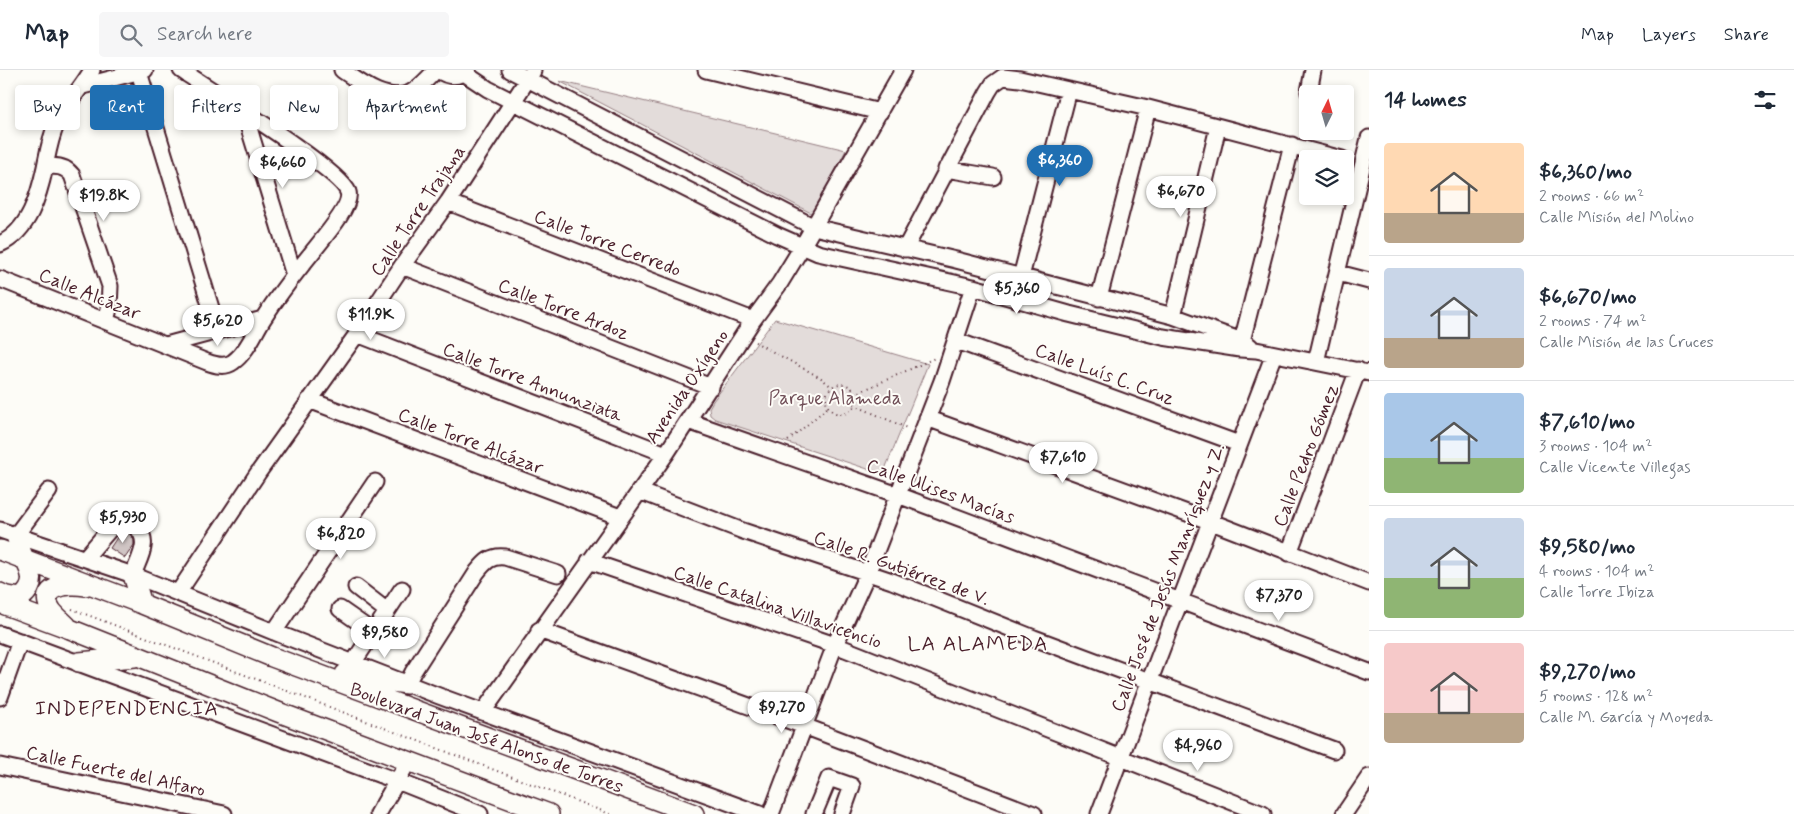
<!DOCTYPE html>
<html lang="en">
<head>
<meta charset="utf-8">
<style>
	body { margin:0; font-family:Mynerve,sans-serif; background:#f6f6f7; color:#1f2937; height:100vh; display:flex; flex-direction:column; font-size:19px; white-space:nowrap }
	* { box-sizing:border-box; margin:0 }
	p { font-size:16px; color:#747a83 }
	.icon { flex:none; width:28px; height:28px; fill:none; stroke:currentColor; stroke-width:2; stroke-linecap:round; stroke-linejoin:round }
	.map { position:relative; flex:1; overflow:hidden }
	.side { display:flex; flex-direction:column; background:#fff; width:425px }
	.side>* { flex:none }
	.banner { position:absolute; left:15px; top:15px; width:475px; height:45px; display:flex; gap:10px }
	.needle { width:32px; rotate:5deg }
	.controls { position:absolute; left:1299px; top:15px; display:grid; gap:10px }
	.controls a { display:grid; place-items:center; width:55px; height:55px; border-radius:5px; background:#fff; box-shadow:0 2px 8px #0003; font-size:25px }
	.price { position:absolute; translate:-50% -42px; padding:0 11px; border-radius:18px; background:#fff; color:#222; font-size:16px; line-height:32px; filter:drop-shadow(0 1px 2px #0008) }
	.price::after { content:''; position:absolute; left:50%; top:30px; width:15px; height:11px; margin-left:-8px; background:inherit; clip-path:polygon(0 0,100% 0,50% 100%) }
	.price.on { background:#1f6fb2; color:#fff }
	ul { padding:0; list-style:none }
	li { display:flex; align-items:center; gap:15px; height:125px; padding:0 15px }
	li+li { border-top:1px solid #e0e1e3 }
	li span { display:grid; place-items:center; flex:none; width:140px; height:100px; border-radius:5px; color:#555 }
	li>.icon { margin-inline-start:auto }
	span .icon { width:60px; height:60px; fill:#fffc; stroke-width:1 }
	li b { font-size:21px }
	h2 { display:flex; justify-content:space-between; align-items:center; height:60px; padding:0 15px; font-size:21px }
	.pill { padding:0 18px; border-radius:5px; background:#fff; box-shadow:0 2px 8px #0003; font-size:18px; line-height:45px }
	.pill.on { background:#1f6fb2; color:#fff }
	header { display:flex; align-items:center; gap:30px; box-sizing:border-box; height:70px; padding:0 25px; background:#fff; border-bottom:1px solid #e0e1e3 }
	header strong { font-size:24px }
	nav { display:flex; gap:28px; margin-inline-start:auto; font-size:18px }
	.search { width:350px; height:45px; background:#f6f6f7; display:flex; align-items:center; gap:12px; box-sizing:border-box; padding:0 18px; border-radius:5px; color:#747a83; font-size:19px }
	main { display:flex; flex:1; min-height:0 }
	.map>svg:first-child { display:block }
	.green { fill:#e3dcda; stroke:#967e82 }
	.building { fill:#d0c5c4; stroke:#4a1f2b }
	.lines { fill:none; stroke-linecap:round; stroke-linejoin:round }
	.minor-casing { stroke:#4a1f2b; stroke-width:19 }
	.major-casing { stroke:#4a1f2b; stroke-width:22 }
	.path { stroke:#4a1f2b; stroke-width:2; stroke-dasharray:1 4; stroke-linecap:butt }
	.minor { stroke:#fdfcf7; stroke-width:15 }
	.major { stroke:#fdfcf7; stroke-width:19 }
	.labels { text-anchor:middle; stroke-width:4; stroke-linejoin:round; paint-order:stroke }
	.street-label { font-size:19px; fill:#4a1f2b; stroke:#fdfcf7 }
	.park-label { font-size:19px; fill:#704e57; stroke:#fdfcf7 }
	.quarter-label { font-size:21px; letter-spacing:1px; fill:#4a1f2b; stroke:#fdfcf7 }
</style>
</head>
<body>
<header>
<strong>Map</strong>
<div class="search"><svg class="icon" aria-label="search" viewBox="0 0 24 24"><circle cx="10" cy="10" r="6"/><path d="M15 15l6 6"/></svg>Search here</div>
<nav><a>Map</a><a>Layers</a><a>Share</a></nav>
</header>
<main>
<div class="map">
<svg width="1369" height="744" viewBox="0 0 1369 744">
	<rect width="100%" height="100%" fill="#fdfcf7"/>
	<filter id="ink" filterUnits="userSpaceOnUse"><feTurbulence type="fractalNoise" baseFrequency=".02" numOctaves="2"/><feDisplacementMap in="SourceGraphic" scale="10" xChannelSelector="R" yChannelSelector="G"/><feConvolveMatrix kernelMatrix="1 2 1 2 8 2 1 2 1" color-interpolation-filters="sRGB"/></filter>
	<g filter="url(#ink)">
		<path class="green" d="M559,11L846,80L813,144Z
			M775,249L928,294L883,404L715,349L710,345L709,338L713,331Z"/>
		<path class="building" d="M122,460L129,463L134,470V475L125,488L110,478Z"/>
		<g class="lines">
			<g class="minor-casing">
				<path id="minor" d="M342,0C361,13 386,33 410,23C420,18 428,8 436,0
					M438,0C448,7 458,8 468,0
					M510,0L814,157L956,190L1173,246L1242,271L1250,276
					M706,0L880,42
					M139,2L218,261
					M464,3L488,19L777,165L818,183L973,217L1069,244L1163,267L1240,279L1256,280L1369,303
					M83,16L145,0
					M1309,22L1313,0
					M244,42L294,205
					M45,97C56,95 65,96 72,105L110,216L109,239L106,251
					M946,99L993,107
					M448,132L753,250
					M0,174C29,161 39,125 45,97C48,82 50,69 56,55C65,35 81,19 92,0
					M905,179L988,22L993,14L1003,7L1020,9L1148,38L1342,89
					M402,196L711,317
					M1338,203L1369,211
					M1021,207L1069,20
					M0,209L207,292C215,295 225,298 233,292C247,282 254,263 263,249C277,227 293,206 310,185C319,173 353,136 348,122C341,100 207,18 181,0
					M1099,228L1148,38
					M1173,246L1218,57
					M357,264L666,384
					M957,271L1239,374
					M166,275L263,249
					M1240,279L1292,75
					M1316,292L1369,68
					M309,330L620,447
					M927,348L1209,451L1369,513
					M688,351L898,425L1369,602
					M639,421L743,461L892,511L1034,568L1334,680
					M0,460L133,505L274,562L439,626L760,744
					M16,465L49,421
					M1289,483L1358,300
					M85,488L116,452C123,450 129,451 135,456C152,470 139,488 133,505
					M589,491L835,575L1263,744
					M356,517L387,541
					M178,523L258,403L357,264L402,196L448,132L533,1
					M340,539L373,562
					M539,560L804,656L1034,744
					M274,562L375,412
					M0,564L397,711L480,744
					M353,593L402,519
					M407,614L413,602L477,502C485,492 491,485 505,487L558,504
					M0,627L20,571
					M483,642L666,384L753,250L780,213L802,177L903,0
					M0,696L224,744
					M378,744L408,692
					M771,744L835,575L868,502L942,311L973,217
					M814,744L829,708L852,716L842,744
					M1099,744L1274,284
					M1344,744L1369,707"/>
			</g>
			<g class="major-casing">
				<path id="major" d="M0,480L142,534L272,587L694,744
					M133,505L142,534
					M0,523L6,526L21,528C37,515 32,503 24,488C20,481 18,472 16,465
					M0,533L70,559L278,642L549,744
					M67,556C62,551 56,546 52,541C35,516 69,513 85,516
					M79,592L135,587
					M345,604L385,611L407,614"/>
			</g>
			<path class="path" d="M755,272L821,308L832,317
				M826 329a15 15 0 1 1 30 0a15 15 0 1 1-30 0Z
				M855,324L935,288
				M854,335L909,359
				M788,371L828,337
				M72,539L610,744"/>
			<use href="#minor" class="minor"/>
			<use href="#major" class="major"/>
		</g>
	</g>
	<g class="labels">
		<g class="street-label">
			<text transform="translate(417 140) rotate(-56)" y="7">Calle Torre Trajana</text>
			<text transform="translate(608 172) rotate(21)" y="7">Calle Torre Cerredo</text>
			<text transform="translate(90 223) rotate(22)" y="7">Calle Alcázar</text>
			<text transform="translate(564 238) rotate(21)" y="7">Calle Torre Ardoz</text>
			<text transform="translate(1105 303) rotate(20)" y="7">Calle Luís C. Cruz</text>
			<text transform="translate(533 311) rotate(21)" y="7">Calle Torre Annunziata</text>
			<text transform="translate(686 316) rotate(-56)" y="7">Avenida Oxígeno</text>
			<text transform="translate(471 370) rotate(21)" y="7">Calle Torre Alcázar</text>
			<text transform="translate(1305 385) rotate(-69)" y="7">Calle Pedro Gómez</text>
			<text transform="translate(941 420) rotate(20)" y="7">Calle Ulises Macías</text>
			<text transform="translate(902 497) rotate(20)" y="7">Calle R. Gutiérrez de V.</text>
			<text transform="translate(1167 507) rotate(-69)" y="7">Calle José de Jesús Manríquez y Z.</text>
			<text transform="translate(778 536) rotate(19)" y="7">Calle Catalina Villavicencio</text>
			<text transform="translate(487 667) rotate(20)" y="7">Boulevard Juan José Alonso de Torres</text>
			<text transform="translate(116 700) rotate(12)" y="7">Calle Fuerte del Alfaro</text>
		</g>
		<g class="park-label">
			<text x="835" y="334">Parque Alameda</text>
		</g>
		<g class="quarter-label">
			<text x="978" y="580">LA ALAMEDA</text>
			<text x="127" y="645">INDEPENDENCIA</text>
		</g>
	</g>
</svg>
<div class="controls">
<a><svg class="needle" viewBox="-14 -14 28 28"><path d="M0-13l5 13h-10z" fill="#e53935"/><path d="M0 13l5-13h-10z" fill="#747a83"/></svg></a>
<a><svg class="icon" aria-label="layers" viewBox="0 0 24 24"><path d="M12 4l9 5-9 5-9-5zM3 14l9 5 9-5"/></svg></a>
</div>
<b class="price on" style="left:1060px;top:117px">$6,360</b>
<b class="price" style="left:283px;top:119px">$6,660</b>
<b class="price" style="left:1181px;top:148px">$6,670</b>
<b class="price" style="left:104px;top:152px">$19.8K</b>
<b class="price" style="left:1017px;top:245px">$5,360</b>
<b class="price" style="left:371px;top:271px">$11.9K</b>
<b class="price" style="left:218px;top:277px">$5,620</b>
<b class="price" style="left:1063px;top:414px">$7,610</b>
<b class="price" style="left:123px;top:474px">$5,930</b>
<b class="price" style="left:341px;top:490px">$6,820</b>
<b class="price" style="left:1279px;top:552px">$7,370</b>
<b class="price" style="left:385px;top:589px">$9,580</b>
<b class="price" style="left:782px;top:664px">$9,270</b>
<b class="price" style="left:1198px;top:702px">$4,960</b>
<div class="banner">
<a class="pill">Buy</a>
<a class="pill on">Rent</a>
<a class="pill">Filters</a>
<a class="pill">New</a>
<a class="pill">Apartment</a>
</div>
</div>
<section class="side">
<h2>14 homes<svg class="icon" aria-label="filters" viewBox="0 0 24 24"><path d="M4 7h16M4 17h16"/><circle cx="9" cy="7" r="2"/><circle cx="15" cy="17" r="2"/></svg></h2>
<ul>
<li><span style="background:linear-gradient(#ffd9b3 70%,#b9a48a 0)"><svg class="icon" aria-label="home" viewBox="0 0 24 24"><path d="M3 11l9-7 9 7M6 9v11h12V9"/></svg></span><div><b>$6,360/mo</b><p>2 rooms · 66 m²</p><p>Calle Misión del Molino</p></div></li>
<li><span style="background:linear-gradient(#c9d6e8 70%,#b9a48a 0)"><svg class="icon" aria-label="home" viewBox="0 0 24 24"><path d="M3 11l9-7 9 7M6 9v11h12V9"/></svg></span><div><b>$6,670/mo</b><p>2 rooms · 74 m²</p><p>Calle Misión de las Cruces</p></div></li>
<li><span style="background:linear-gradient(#a9c7e8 65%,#8fb573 0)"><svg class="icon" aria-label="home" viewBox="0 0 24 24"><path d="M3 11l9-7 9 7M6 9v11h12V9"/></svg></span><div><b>$7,610/mo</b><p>3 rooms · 104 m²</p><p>Calle Vicente Villegas</p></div></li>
<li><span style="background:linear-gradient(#c9d6e8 60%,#8fb573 0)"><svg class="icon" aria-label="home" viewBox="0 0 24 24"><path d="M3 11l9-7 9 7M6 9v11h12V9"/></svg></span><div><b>$9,580/mo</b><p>4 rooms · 104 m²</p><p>Calle Torre Ibiza</p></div></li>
<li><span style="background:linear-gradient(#f6c9c9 70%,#b9a48a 0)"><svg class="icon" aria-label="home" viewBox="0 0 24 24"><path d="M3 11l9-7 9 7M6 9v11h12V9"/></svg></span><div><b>$9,270/mo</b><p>5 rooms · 128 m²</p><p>Calle M. García y Moyeda</p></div></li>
</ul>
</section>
</main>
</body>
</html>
